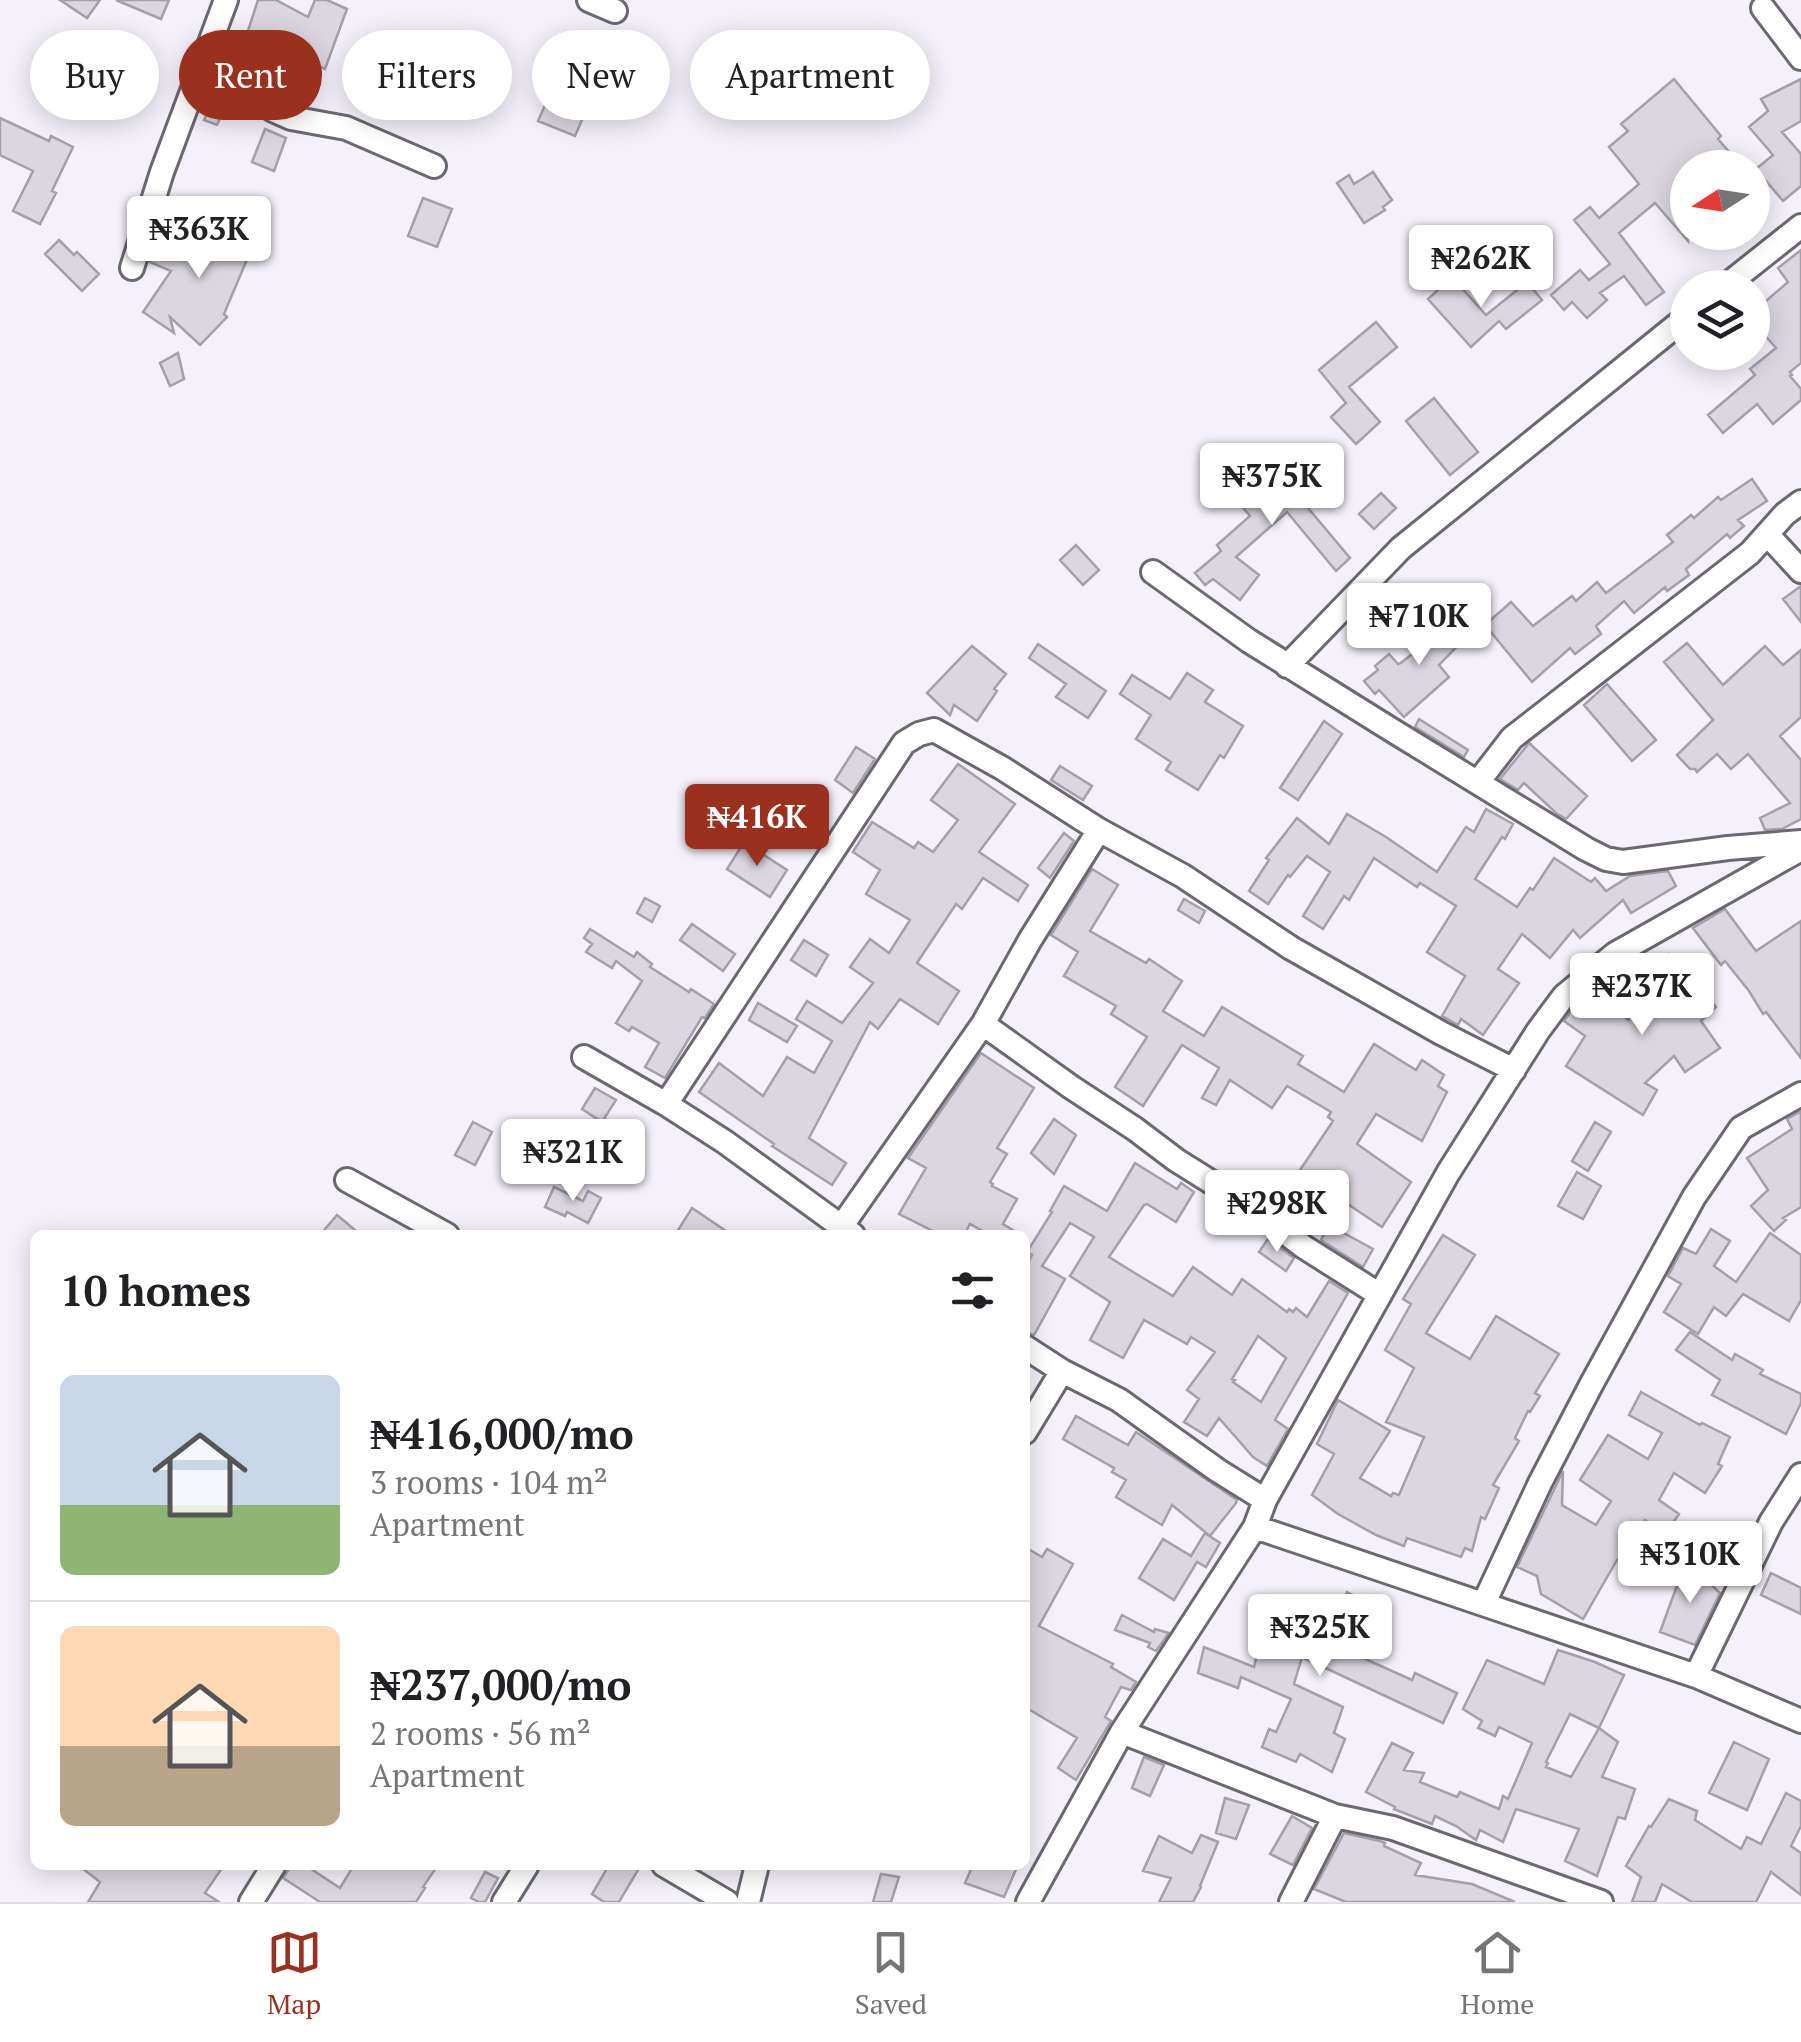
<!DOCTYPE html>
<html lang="en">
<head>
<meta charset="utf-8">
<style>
	body { margin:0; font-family:"PT Serif",serif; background:#f2f2f2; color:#202124; height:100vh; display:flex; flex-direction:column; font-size:38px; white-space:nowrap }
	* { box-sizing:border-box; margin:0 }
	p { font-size:32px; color:#757577 }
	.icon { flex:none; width:55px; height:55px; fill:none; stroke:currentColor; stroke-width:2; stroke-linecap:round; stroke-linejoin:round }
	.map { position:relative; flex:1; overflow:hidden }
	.sheet { position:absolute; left:30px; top:1230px; width:1000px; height:640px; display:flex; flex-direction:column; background:#fff; border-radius:15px; box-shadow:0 5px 25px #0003 }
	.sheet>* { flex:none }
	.hud { position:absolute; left:30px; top:30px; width:1000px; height:90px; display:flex; gap:20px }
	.needle { width:65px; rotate:258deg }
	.fabs { position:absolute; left:1670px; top:150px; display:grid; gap:20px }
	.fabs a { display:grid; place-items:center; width:100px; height:100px; border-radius:50%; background:#fff; box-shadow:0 5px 25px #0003; font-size:50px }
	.price { position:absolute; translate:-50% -85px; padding:0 22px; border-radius:10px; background:#fff; color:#222; font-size:32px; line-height:65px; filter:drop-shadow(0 2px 5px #0008) }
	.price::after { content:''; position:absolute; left:50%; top:60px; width:30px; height:22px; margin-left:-15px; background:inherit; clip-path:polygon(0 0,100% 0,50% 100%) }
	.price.active { background:#9a301d; color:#fff }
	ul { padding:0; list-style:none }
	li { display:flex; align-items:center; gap:30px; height:250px; padding:0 30px }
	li+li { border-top:2px solid #e0e0e0 }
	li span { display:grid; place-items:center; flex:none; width:280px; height:200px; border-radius:15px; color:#555 }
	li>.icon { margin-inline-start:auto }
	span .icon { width:120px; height:120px; fill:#fffc; stroke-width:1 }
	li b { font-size:42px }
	h2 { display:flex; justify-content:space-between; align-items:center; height:120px; padding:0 30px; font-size:42px }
	.tag { padding:0 35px; border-radius:45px; background:#fff; box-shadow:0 5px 25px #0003; font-size:35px; line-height:90px }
	.tag.active { background:#9a301d; color:#fff }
	.tabs { display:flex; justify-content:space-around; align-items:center; height:140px; border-top:2px solid #e0e0e0; background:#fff; font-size:28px; color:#757577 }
	.tabs a { display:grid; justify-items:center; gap:5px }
	.tabs .active { color:#9a301d }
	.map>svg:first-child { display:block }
	.building { fill:#dbd6e0; stroke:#a49fa9; stroke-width:2.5; fill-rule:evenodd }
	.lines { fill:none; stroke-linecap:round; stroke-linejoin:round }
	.minor-casing { stroke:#6c6872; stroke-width:28 }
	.minor { stroke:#fff; stroke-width:22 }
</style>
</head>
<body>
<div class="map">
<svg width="1801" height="1902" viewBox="0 0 1801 1902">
	<rect width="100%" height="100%" fill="#f5f1fb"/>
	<path class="building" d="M60,0H100L87,18Z
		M116,0H169L161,19Z
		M258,0H276L308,17L315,0H327L347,9L325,69L280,49L274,64L242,49Z
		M408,39L441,54L431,86L395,72Z
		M1674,79L1721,136L1718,139L1743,168H1688V241L1655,203L1619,233L1664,292L1646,305L1624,276L1600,293L1607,300L1587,318L1572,302L1564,310L1551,295L1580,270L1589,280L1610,264L1574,220L1590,207L1599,218L1639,184L1609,147L1628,131L1621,124Z
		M1801,79V121L1782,132L1801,154V186L1783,201L1756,169L1773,155L1749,127L1768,111L1761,99Z
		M549,96L585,113L575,136L538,121Z
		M212,103L225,108L217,125L204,120Z
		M0,118L49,141L51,136L73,147L52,191L56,193L40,224L13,211L33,171L0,155Z
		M265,129L286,138L274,171L252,162Z
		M1373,172L1392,200L1383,207L1385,210L1364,223L1337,183L1349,175L1354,184Z
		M423,198L452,209L437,247L408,236Z
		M241,216L262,224L224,314L227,317L200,345L170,317L174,333L143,312L171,271L150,262L159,232L217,258L224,239L231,242Z
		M59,240L74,255L77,252L99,274L82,291L45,254Z
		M1801,250V363L1790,372L1792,375L1790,376L1801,389V400L1773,424L1757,404L1723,433L1708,415L1755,375L1750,369L1776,348L1752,321V313L1788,282L1778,268Z
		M1452,277L1486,315L1527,282L1542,300L1506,329L1499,321L1471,347L1428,299Z
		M1376,322L1397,347L1349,387L1380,422L1356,444L1331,417L1346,403L1319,370Z
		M178,353L184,379L170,386L160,363Z
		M1434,398L1478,452L1450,475L1406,421Z
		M1296,454L1323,483L1303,502L1350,558L1336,571L1287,512L1236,557L1259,575L1240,600L1213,579L1205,585L1195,573L1221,551L1217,545L1250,516L1244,509L1282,474L1279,471Z
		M1752,479L1767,501L1738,520L1744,526L1730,538L1727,534L1686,569L1689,575L1667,591L1665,587L1634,613L1624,601L1596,626L1601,634L1575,654L1570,648L1532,682L1485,625L1511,602L1533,626L1572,596L1576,601L1597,582L1606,593L1673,542L1667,535L1691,515L1694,518L1718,497L1721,500Z
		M1381,493L1396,508L1374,529L1359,514Z
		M1076,545L1099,570L1083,585L1060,560Z
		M1801,586V622L1783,599Z
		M1457,612L1474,629L1439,665L1449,677L1404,717L1379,690L1375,694L1364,681L1378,670L1375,666L1389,654L1398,664L1401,663L1428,641Z
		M1687,643L1723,685L1765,646L1783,665L1801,650V717L1780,736L1801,760V819L1782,829L1765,830L1760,818L1790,803L1748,754L1731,769L1717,754L1697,772L1695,769H1690L1677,755L1713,720L1664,662Z
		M1038,644L1106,691L1088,718L1056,697L1066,684L1029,658Z
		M972,646L1006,674L994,689L997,691L977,721L954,705L950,715L927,693Z
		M1187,673L1213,690L1205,702L1243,726L1224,758L1220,755L1198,790L1166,770L1171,762L1136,739L1151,715L1120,694L1132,675L1170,699Z
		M1607,684L1656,740L1632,761L1584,705Z
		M1419,719L1468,750L1464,757L1415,727Z
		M1324,721L1342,734L1298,800L1280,788Z
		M1529,743L1587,796L1566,819L1556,813L1524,783L1518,790L1500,779Z
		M856,747L875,759L853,793L835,780Z
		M958,764L1015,804L979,852L1028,885L1018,901L983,878L962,909L956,904L917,963L959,991L938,1024L900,999L878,1029L870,1022L809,1138L846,1163L832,1185L772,1146L774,1144L699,1092L719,1063L763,1096L787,1057L814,1073L832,1041L796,1019L807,1001L842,1023L873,983L850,967L870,939L889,953L910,920L866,894L880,870L853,852L872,822L914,848L918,842L933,852L958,820L931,800Z
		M1060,766L1092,786L1083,800L1051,780Z
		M1486,809L1513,824L1505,839L1502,837L1475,879L1517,907L1530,888L1533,890L1554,858L1591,882L1595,878L1606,891L1630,876L1668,871L1676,886L1631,913L1623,900L1580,938L1573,930L1550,958L1522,934L1498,969L1519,983L1483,1035L1461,1019L1458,1025L1442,1016L1465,976L1427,952L1456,906L1420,883L1417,887L1374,858L1349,900L1344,896L1323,929L1303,916L1330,872L1307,856L1290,877L1288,875L1268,904L1249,891L1269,860L1266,858L1297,818L1329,844L1347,814L1386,837L1437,872L1466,827L1474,832Z
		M1064,833L1074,841L1050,878L1038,868Z
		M744,842L787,870L770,897L727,869Z
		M1092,869L1118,885L1090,931L1146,963L1149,959L1182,981L1163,1011L1204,1036L1222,1007L1303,1056L1298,1064L1344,1092L1374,1044L1416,1070L1422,1060L1444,1075L1438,1086L1447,1092L1422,1141L1376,1114L1357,1144L1411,1182L1382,1227L1331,1193L1322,1206L1290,1185L1333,1121L1328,1117L1331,1112L1287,1086L1272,1108L1230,1080L1216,1105L1202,1098L1219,1068L1182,1045L1143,1106L1115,1087L1147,1037L1111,1014L1116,1006L1064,976L1078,952L1051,935Z
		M645,898L660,906L652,922L637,913Z
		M1184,899L1205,911L1199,923L1178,910Z
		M1725,909L1756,951L1801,921V1058L1766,1012L1763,1014L1749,991L1725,961L1721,965L1693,928Z
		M692,924L735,954L723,971L680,940Z
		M590,929L634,957L637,952L652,964L650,967L689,992L691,989L714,1004L705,1018L702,1017L665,1078L645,1067L659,1043L632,1027L629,1031L616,1023L642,981L616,961L612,968L586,952L592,944L584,938Z
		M804,940L828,955L816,976L791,960Z
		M1669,954L1716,1007L1701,1021L1720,1048L1685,1072L1674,1056L1645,1083L1657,1090L1643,1115L1566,1066L1585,1036L1564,1021L1575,1006L1577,1005L1583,1009L1598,991L1628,1020L1669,978L1657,964Z
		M758,1003L797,1026L787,1042L749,1020Z
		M981,1053L1034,1088L997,1148L1007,1154L990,1182L993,1184L992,1186L1017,1199L1003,1224L1021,1235H990L970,1224L964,1235H941L899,1214L926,1168L908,1158Z
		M595,1088L616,1100L602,1122L582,1109Z
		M1801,1111V1207L1783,1218L1786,1220L1774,1231L1751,1206L1768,1190L1747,1158L1792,1129L1787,1119Z
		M1054,1119L1076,1135L1054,1174L1031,1153Z
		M473,1122L492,1132L475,1165L455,1155Z
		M1595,1122L1611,1132L1588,1171L1572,1161Z
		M1135,1163L1177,1189L1181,1183L1194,1192L1176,1222L1147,1204L1144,1205L1109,1257L1133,1272L1173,1296L1193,1267L1232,1295L1242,1279L1287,1312L1289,1309L1293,1312L1296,1308L1307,1317L1329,1281L1348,1293L1275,1420L1288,1429L1267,1466L1253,1457L1219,1418L1207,1436L1184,1422L1199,1399L1187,1390L1215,1352L1191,1337L1187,1344L1144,1320L1123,1358L1090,1340L1110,1302L1070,1276L1094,1237L1070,1223L1042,1266L1065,1279L1034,1335L1025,1332V1269L1032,1255L1027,1252L1052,1212L1050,1211L1064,1186L1107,1211ZM1258,1336L1286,1358L1261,1402L1233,1382L1235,1380L1232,1379Z
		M1577,1172L1601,1186L1583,1219L1558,1206Z
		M554,1187L583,1201L588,1191L601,1198L588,1223L567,1212L565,1216L545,1207Z
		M692,1208L732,1235H675Z
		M337,1215L361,1235H320Z
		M1329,1225L1373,1249L1363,1267L1321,1240Z
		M1711,1229L1730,1241L1714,1266L1736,1282L1770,1233L1801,1255V1300L1789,1321L1743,1294L1726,1316L1714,1307L1698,1334L1664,1312L1681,1284L1668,1276L1683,1248L1696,1254Z
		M1443,1235L1475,1255L1426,1333L1470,1359L1496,1316L1559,1354L1535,1393L1540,1396L1530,1412L1528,1411L1515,1438L1519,1441L1493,1485L1499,1488L1485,1519L1481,1517L1472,1551L1465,1548L1461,1557L1407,1538L1404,1546L1376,1535L1338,1514L1312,1495L1334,1454L1317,1444L1338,1400L1390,1431L1360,1478L1391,1496L1393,1493L1399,1495L1424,1437L1386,1422L1414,1368L1385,1350L1411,1304L1403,1299Z
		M1268,1239L1294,1258L1286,1271L1259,1252Z
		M1690,1332L1732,1360L1735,1354L1763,1370L1760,1374L1801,1394V1403L1786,1434L1712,1395L1720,1380L1676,1350Z
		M1641,1392L1700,1425L1702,1423L1730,1437L1718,1464L1722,1466L1705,1493L1674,1473L1659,1500L1679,1514L1665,1534L1645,1520L1621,1563L1617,1560L1583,1619L1541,1594L1537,1576L1517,1567L1563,1471L1562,1505L1596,1525L1611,1501L1580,1480L1608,1435L1648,1459L1662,1433L1629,1415Z
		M1076,1416L1128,1445L1136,1432L1237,1500L1236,1503L1210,1536L1172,1505L1162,1525L1116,1497L1126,1480L1112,1472L1114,1468L1063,1439Z
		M1205,1533L1220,1543L1206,1567L1197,1562L1174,1600L1139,1578L1163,1539L1191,1556Z
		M1025,1547L1042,1557L1047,1549L1073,1564L1039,1626L1113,1664L1111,1667L1136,1682L1131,1690L1121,1687L1105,1717L1111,1721L1076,1780L1058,1768L1077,1738L1025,1707Z
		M1686,1561L1720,1593L1695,1645L1660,1632Z
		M1771,1573L1801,1588V1614L1761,1595Z
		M1347,1592L1376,1607L1354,1654L1412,1680L1415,1673L1457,1693L1443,1723L1302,1657L1294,1684L1343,1707L1334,1733L1345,1739L1332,1772L1300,1754L1296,1762L1262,1747L1269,1729L1276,1732L1291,1699L1241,1677L1238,1688L1198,1673L1204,1647L1254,1667L1263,1629L1250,1625L1257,1604L1329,1634Z
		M1122,1615L1154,1632L1155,1629L1169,1633L1156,1651L1148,1647L1150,1643L1115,1630Z
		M1558,1650L1595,1662L1624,1675L1599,1728L1618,1742L1602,1777L1635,1789L1625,1819L1618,1817L1597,1876L1565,1861L1579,1829L1516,1809L1503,1842L1480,1830L1476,1840L1456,1826L1435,1816L1432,1824L1394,1809L1395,1807L1366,1792L1392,1743L1413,1753L1404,1770L1424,1773L1420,1782L1457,1797L1460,1792L1499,1809L1503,1796L1508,1799L1532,1743L1499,1727L1495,1736L1478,1728L1482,1721L1463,1709L1487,1660L1544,1684ZM1570,1714L1599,1728L1571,1777L1546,1767L1548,1763L1546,1762Z
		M1734,1742L1769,1759L1747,1810L1709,1793Z
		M1144,1757L1164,1765L1150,1796L1132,1788Z
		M1786,1793L1801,1801V1826L1791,1846L1801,1853V1895L1771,1872L1756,1902H1692L1662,1884L1655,1902H1632L1641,1877L1626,1866L1649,1826L1651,1827L1669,1799L1697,1811L1695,1820L1741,1849L1747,1837L1761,1844Z
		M1225,1798L1249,1805L1236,1839L1216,1833Z
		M1292,1816L1312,1828L1293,1865L1270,1854Z
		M1344,1833L1380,1841L1385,1843L1384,1846L1421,1863L1415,1875L1472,1884L1515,1902H1346L1314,1889Z
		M1201,1835L1218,1842L1200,1886L1201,1887L1193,1902H1159L1171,1878L1143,1871L1159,1836L1192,1853Z
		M78,1865H224L205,1893L219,1902H88L100,1882Z
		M292,1865H305L340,1888L354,1865H438L423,1887L425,1888L416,1902H320L283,1878Z
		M609,1865H641L619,1902H604L592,1894Z
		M973,1865H1018L1004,1897L965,1883Z
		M485,1872L498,1878L485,1902H479L471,1898Z
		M881,1874L899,1877L891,1902H873Z"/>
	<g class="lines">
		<g class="minor-casing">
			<path id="minor" d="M589,0L615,11
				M1763,8L1801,58
				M204,62L273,110L291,118L346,128L434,166
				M132,268L162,172L226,0
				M1723,288L1801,226
				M1767,534L1801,571
				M1153,572L1249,641L1395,732L1586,849L1606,859L1623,862L1728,848L1801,842
				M1287,666L1401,548L1688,316
				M1478,782L1512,738L1750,553L1785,514L1801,502
				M983,1024L1071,1087L1135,1129L1176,1160L1251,1207L1304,1247L1380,1295
				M584,1057L666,1104
				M347,1180L447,1235
				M841,1227L983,1024L1030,940L1099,830
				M853,1235L725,1142L666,1104L904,743L919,734L934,730L1002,768L1099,830L1183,876L1291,948L1441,1033L1514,1070
				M1025,1347L1062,1371L1119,1400L1217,1470L1265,1500
				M1025,1432L1062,1371
				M1255,1527L1696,1676L1801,1721
				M1484,1603L1540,1483L1591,1385L1694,1197L1741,1128L1801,1094
				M1696,1676L1771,1522L1801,1475
				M1122,1732L1335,1816L1393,1828L1601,1902
				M664,1865L727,1902
				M251,1902L274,1865
				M504,1902L527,1865
				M748,1902L757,1865
				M1028,1902L1122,1732L1255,1527L1265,1500L1448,1173L1538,1031L1564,996L1615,954L1801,849
				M1291,1902L1335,1816"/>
		</g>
		<use href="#minor" class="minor"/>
	</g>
</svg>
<div class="fabs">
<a><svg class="needle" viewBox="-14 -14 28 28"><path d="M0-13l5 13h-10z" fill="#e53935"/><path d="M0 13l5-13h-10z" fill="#757577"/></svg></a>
<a><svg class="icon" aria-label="layers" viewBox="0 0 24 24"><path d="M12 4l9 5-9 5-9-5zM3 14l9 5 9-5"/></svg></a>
</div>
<b class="price" style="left:199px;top:281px">₦363K</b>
<b class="price" style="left:1481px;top:310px">₦262K</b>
<b class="price" style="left:1272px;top:528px">₦375K</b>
<b class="price" style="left:1419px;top:668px">₦710K</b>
<b class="price active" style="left:757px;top:869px">₦416K</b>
<b class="price" style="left:1642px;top:1038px">₦237K</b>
<b class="price" style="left:573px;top:1204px">₦321K</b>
<b class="price" style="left:1277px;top:1255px">₦298K</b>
<b class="price" style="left:1690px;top:1606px">₦310K</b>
<b class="price" style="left:1320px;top:1679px">₦325K</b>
<div class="hud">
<a class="tag">Buy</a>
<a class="tag active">Rent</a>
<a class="tag">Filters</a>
<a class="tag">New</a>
<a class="tag">Apartment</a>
</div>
<section class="sheet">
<h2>10 homes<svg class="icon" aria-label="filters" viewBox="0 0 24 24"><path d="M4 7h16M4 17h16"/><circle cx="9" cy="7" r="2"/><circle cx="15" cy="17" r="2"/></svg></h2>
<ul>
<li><span style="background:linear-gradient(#c9d6e8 65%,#8fb573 0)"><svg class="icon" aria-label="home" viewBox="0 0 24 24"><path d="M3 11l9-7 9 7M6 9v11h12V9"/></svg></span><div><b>₦416,000/mo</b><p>3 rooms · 104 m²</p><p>Apartment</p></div></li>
<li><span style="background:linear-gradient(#ffd9b3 60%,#b9a48a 0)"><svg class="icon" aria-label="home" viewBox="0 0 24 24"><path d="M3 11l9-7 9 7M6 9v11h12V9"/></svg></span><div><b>₦237,000/mo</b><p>2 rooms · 56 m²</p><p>Apartment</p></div></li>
</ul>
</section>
</div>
<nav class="tabs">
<a class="active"><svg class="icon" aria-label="map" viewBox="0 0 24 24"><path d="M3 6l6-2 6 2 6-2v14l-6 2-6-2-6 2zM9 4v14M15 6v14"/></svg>Map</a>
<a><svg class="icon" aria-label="saved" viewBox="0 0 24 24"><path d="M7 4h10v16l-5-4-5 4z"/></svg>Saved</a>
<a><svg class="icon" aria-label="home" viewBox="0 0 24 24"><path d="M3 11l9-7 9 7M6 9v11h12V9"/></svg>Home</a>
</nav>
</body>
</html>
